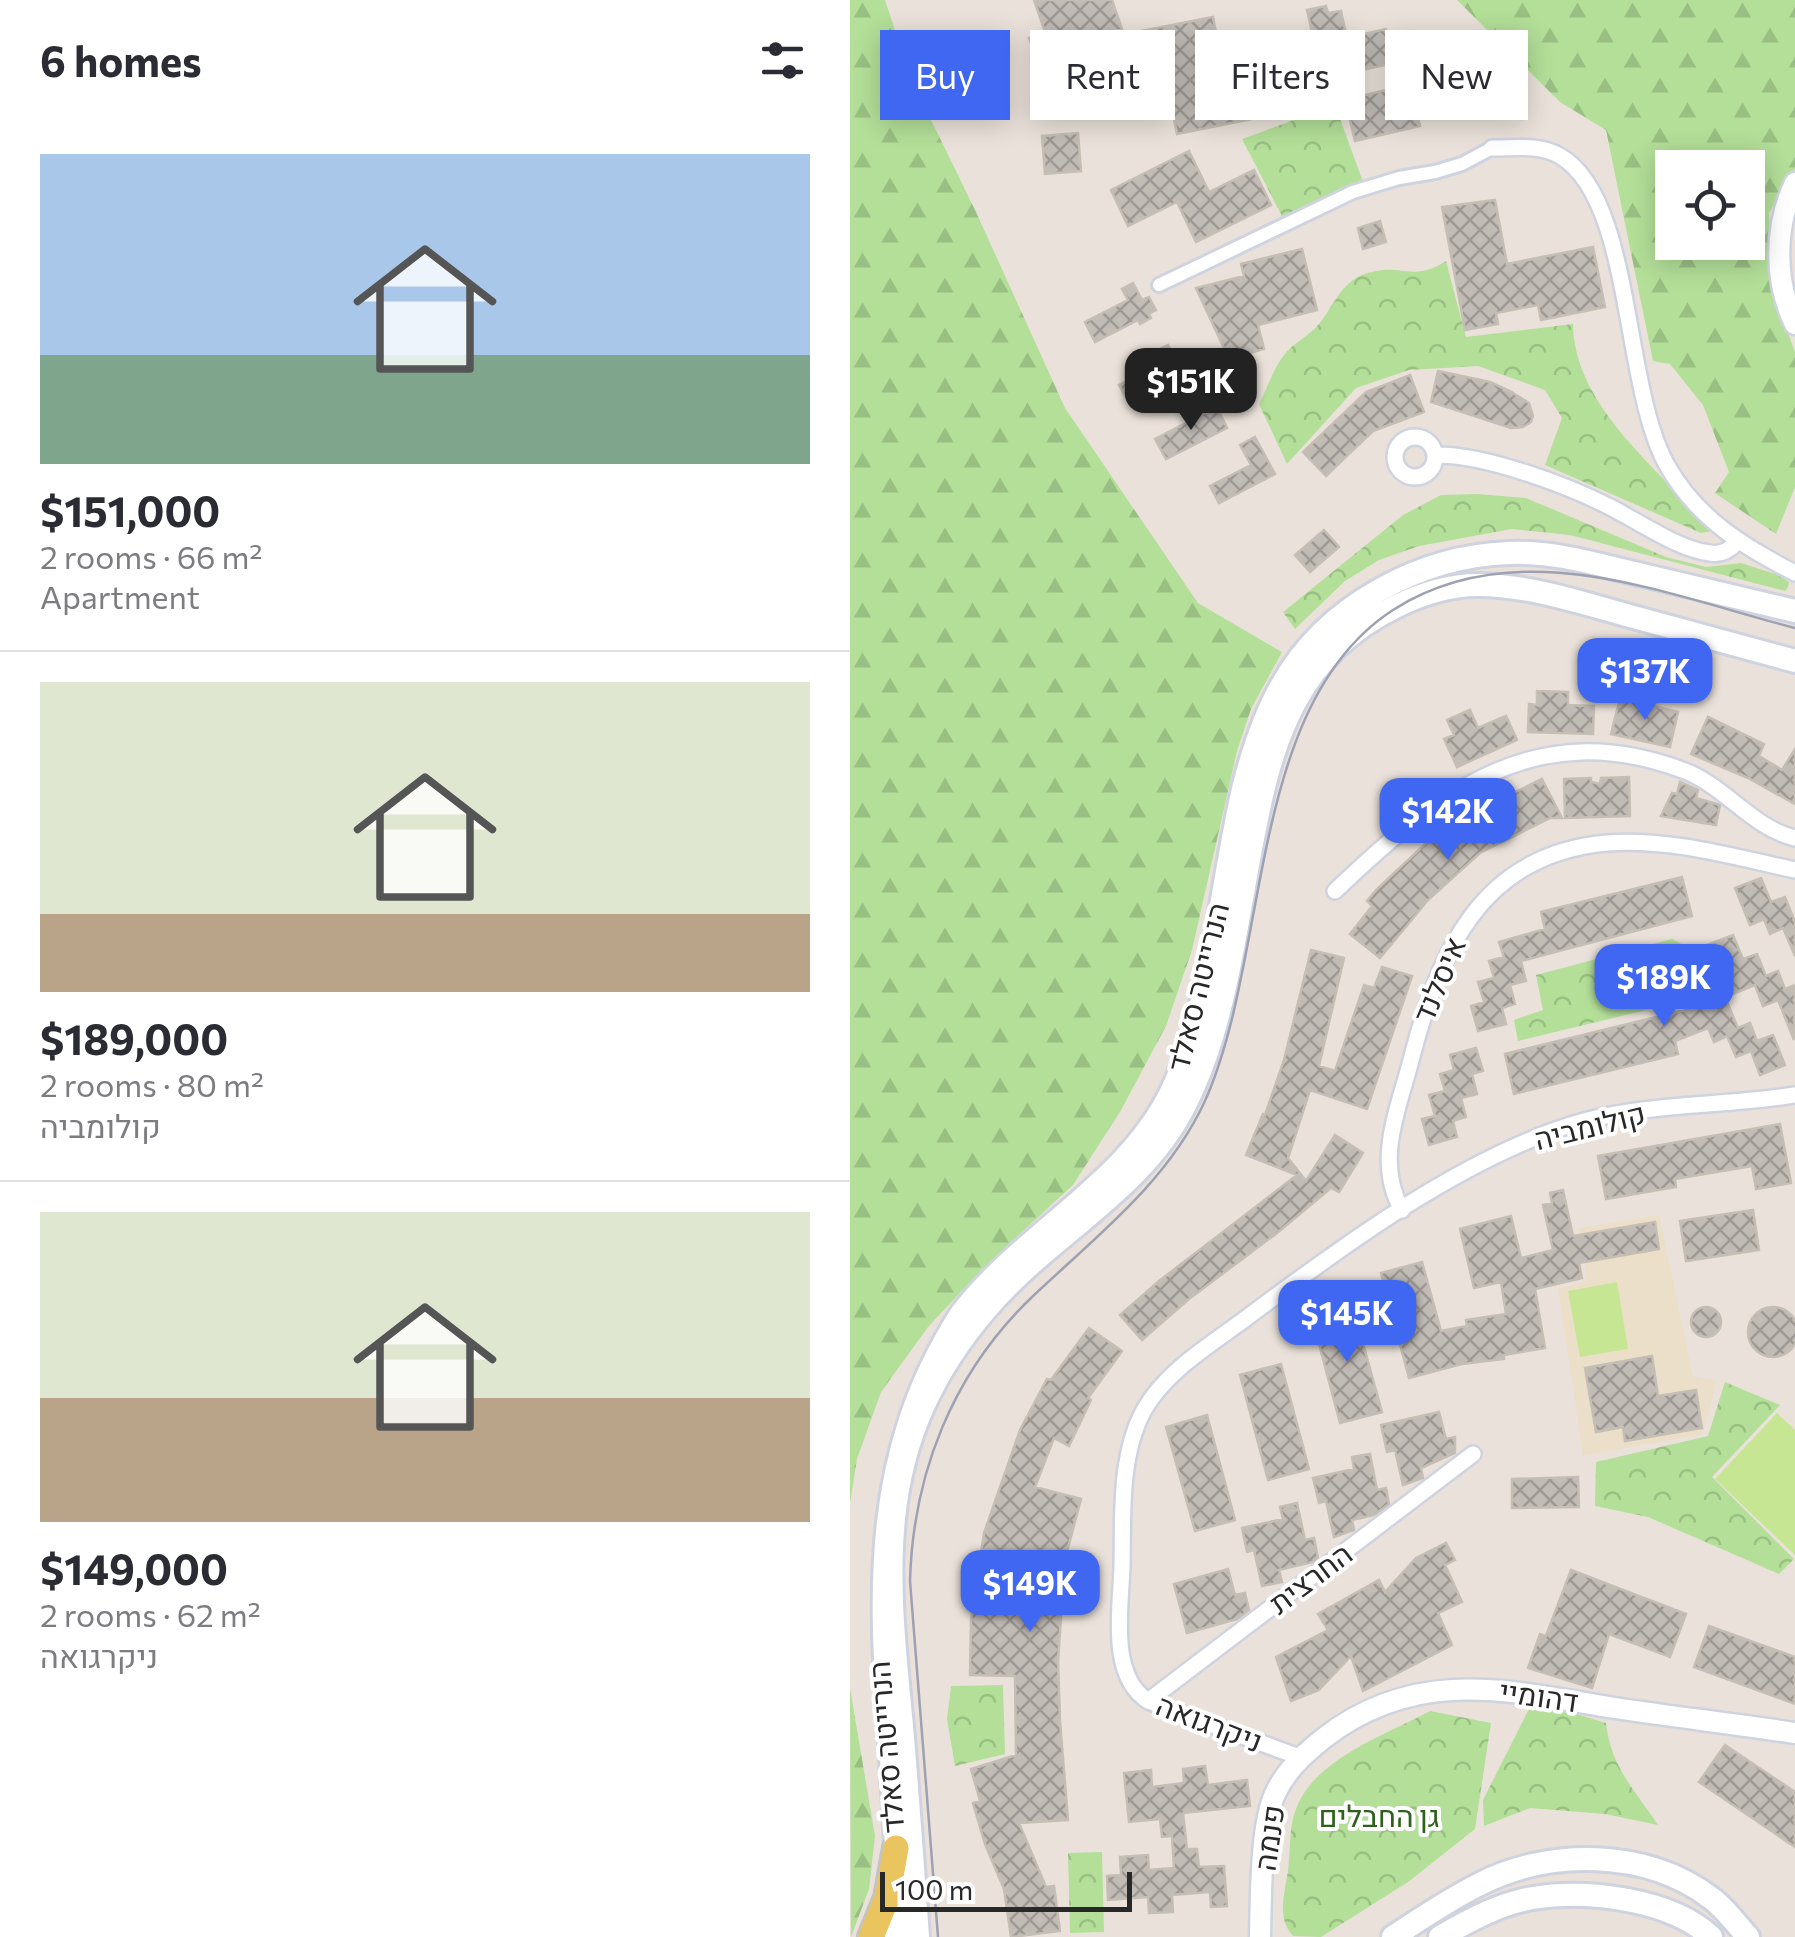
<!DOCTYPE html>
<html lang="en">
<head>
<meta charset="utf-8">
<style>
	body { margin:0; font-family:Commissioner,Heebo,sans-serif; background:#f7f7f7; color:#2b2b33; height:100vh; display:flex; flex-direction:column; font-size:38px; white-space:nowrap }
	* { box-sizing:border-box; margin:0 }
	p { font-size:32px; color:#7c7c81 }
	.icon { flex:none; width:55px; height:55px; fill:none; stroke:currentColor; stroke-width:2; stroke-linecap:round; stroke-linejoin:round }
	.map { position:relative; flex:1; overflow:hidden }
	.drawer { display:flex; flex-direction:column; background:#fff; width:850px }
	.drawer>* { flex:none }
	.banner { position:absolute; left:30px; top:30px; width:765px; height:90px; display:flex; gap:20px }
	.controls { position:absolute; left:805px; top:150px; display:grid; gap:20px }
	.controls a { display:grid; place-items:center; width:110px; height:110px; border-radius:0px; background:#fff; box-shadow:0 5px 25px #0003; font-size:50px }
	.scale { position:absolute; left:30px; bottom:25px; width:252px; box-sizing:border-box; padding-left:10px; border:5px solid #282828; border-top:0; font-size:28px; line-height:35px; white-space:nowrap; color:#282828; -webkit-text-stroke:8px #fff; paint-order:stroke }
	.price { position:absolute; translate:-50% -85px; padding:0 22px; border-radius:20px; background:#3f67f1; color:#fff; font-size:32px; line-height:65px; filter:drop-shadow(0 2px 5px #0008) }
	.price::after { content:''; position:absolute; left:50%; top:60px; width:30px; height:22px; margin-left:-15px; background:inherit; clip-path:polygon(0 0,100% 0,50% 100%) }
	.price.current { background:#222; color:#fff }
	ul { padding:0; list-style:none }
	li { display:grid; align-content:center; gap:20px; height:530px; padding:0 40px }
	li+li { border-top:2px solid #e1e1e2 }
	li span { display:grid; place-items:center; height:310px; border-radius:0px; color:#555 }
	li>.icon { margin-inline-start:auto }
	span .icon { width:180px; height:180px; fill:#fffc; stroke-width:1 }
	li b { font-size:42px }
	h2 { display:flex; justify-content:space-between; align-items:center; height:120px; padding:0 40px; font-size:42px }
	.tag { padding:0 35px; border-radius:0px; background:#fff; box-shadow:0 5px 25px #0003; font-size:35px; line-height:90px }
	.tag.current { background:#3f67f1; color:#fff }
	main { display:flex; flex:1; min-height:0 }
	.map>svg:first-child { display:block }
	.education { fill:#ebdfca }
	.forest { fill:url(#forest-firs); fill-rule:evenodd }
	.park { fill:url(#park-crowns) }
	.pitch { fill:#c6e694 }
	.building { fill:url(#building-cross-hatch); stroke:#c5beb4; stroke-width:2.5 }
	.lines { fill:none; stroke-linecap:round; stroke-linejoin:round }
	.pedestrian-casing { stroke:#cfd3e0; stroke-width:18 }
	.minor-casing { stroke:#cfd3e0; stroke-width:20 }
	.tertiary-casing { stroke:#cfd3e0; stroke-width:25 }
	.secondary-casing { stroke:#cfd3e0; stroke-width:28 }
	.primary-casing { stroke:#c3c3c3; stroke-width:30 }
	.pedestrian { stroke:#fff; stroke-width:12 }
	.minor { stroke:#fff; stroke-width:15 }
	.tertiary { stroke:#fff; stroke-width:20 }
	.secondary { stroke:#fff; stroke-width:22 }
	.primary { stroke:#eac45f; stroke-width:25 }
	.tram { stroke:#9da1b2; stroke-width:2.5 }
	.labels { text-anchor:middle; stroke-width:8; stroke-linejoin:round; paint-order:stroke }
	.street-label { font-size:30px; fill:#282828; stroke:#fff }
	.park-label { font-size:30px; fill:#2d611c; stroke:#fff }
</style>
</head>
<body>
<main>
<section class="drawer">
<h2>6 homes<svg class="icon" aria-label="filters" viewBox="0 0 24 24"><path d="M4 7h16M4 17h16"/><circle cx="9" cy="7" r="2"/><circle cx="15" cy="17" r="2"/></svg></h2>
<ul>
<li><span style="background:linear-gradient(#a9c7e8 65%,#7fa58c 0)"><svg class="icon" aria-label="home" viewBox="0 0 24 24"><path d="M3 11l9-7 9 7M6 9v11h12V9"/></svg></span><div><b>$151,000</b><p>2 rooms · 66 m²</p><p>Apartment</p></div></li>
<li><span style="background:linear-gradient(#dfe7d0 75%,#b9a48a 0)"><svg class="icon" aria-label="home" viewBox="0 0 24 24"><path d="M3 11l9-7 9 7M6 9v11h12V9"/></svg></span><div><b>$189,000</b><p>2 rooms · 80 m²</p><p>קולומביה</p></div></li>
<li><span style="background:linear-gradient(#dfe7d0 60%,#b9a48a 0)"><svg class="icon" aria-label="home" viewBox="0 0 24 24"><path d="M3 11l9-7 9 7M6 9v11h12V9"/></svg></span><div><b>$149,000</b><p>2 rooms · 62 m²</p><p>ניקרגואה</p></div></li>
</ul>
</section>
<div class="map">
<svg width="945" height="1937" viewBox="0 0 945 1937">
	<defs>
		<pattern id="forest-firs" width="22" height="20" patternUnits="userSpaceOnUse" patternTransform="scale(2.5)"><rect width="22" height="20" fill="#b3df98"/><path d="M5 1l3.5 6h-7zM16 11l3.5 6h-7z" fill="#9abf83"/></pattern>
		<pattern id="park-crowns" width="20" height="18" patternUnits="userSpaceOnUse" patternTransform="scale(2.5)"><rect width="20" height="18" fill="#b3df98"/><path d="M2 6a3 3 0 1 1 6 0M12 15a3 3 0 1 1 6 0" fill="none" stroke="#9abf83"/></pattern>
		<pattern id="building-cross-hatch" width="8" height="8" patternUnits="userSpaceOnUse" patternTransform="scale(2.5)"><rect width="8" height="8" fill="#c2bcb7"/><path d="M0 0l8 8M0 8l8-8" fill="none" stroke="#9e9995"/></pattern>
	</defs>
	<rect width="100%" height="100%" fill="#eae2da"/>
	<path class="education" d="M809,1215L843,1376L867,1381L853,1434L733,1456L708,1288L737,1281L729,1228Z"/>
	<path class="forest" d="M0,0H35L62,81L126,212L215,408L348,603L432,652L401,709L387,751L342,950L316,1026L270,1112L223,1185L134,1267L78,1327L31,1392L7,1459L0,1503Z
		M607,0H945V169L919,213L923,292L945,352V487L926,534L865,493L879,472L853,405L820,364L803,361L756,130L710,102ZM822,168H898V242H822Z
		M0,1688L25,1836L19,1889L1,1937Z"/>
	<path class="park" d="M485,105L513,182L434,220L392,139Z
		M596,261L616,337L723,324C724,408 813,472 863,531L851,533L695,465L712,418L695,390L628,366L559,370L506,388L437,464L409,404C417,389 423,369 434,355C443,343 459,336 469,324C486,303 492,278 522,272C554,264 563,282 596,261Z
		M627,494L676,498L816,557L856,567L891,563L928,575L939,582L938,587L935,591L720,535L662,529L569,546L529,560L495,581L445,629L433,612L553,515L591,495Z
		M822,939L845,951L821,1004L668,1041L664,1020L693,1010L686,975Z
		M875,1382L930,1405L862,1477L944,1559L929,1574L798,1517L745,1506L746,1462L858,1436Z
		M153,1685L155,1754L105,1766L97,1719L101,1686Z
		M683,1701L756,1723C761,1767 784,1789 808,1825L755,1814L680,1808L634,1826L633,1800Z
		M580,1711L641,1723L625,1829L558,1882L471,1937L443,1936C426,1917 435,1894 438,1870C441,1850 438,1830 446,1809C465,1758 536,1735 580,1711Z
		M252,1852L254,1932L220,1933L218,1853Z"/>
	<path class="pitch" d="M767,1282L778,1349L730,1357L718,1291Z
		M927,1413L945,1430V1555L865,1479Z"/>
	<path class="building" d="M184,0H262L272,29L187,58L179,38L195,32Z
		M476,6L478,13L491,11L497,38L536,29L539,45L550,42L554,61L488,75L475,69L468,60L457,10Z
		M363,17L372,64L400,59L412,117L327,134L317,85L277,93L266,36Z
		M649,77L667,78V87H674L672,119L646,118Z
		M561,84L570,126L505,141L495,100Z
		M228,133L231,171L195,174L192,136Z
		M339,151L359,192L404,170L421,205L346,242L327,202L278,226L261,190Z
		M645,200L657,264L743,247L755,307L691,320L688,305L646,313L648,324L615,330L592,207Z
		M530,221L536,242L513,249L508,228Z
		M452,249L467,310L408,325L414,349L379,359L346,288L394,276L391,264Z
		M283,283L292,300L299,297L306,310L299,314L301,318L290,324L288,320L245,342L235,322L278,300L272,289Z
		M318,345L327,363L334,359L341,373L280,405L269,385L312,362L306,351Z
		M588,371L640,382L660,391L679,403L683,416L681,422L673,427L661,428L581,402Z
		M560,375L574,412L523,431L476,476L453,452L516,392Z
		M367,407L377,428L316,459L305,439Z
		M405,437L425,474L369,503L360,486L401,465L390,445Z
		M474,530L489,547L460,572L445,555Z
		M687,691L718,692V705L744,706L743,734L678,732L679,704L687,705Z
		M770,698L828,712L820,747L761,734Z
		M620,710L628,728L656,716L667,740L607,767L594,739L604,735L597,720Z
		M858,717L914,744L909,756L932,770L945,749V804L898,778L841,754Z
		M779,777L780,816L715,818L714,779L741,778V782L750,784L751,778Z
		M692,779L712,818H700L630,853L578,900L530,958L500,934L522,906L517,901L527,889L590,830L598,839L624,812Z
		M830,782L848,790L846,798L870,805L866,825L811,816L822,793L827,794Z
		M832,877L842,916L671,961L676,981L660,985L665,1004L652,1008L656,1024L628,1031L621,1006L634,1002L628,982L644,978L639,961L654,957L649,942L695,929L691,912Z
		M911,878L921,902L935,897L945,922V956L933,928L920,934L914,919L900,925L885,888Z
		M883,935L893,959L907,954L916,976L928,971L935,989L945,985L944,1040L928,1000L913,1006L905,985L875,997L888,1028L900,1023L907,1041L923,1035L935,1065L910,1075L901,1051L886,1057L877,1036L864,1042L858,1028L825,1041L828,1054L664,1094L655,1054L835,1010L830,997L871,980L857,945Z
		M461,950L494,958L469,1066L485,1071L514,985L524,988L532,967L562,976L517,1109L460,1090L438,1158L456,1181L485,1135L513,1153L489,1192L481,1188L427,1233L339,1299L292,1340L270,1315L309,1281L447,1175L396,1155L413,1114L415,1115L434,1060Z
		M626,1048L633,1071L622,1074L627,1094L611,1098L616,1117L603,1121L607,1137L579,1145L572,1119L585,1116L579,1095L595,1091L590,1074L604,1070L600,1055Z
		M930,1124L941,1183L906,1189L902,1166L825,1179L826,1187L756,1199L748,1156Z
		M713,1190L723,1236L805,1222L809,1249L729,1263L732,1278L685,1289L695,1348L654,1355V1359L612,1364L559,1378L531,1273L572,1262L591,1331L617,1326L616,1320L656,1314L651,1282L624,1288L610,1229L661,1216L671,1258L703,1250L693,1205L702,1203L700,1193Z
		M903,1210L909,1250L836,1261L830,1221Z
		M503,1307L532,1412L490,1423L462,1318Z
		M898 1332a25 25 0 1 1 50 0a25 25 0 1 1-50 0Z
		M841 1322a15 15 0 1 1 30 0a15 15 0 1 1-30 0Z
		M239,1328L272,1351L238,1398L241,1400L219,1446L204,1438L185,1487L231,1499L218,1548L210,1604H212L208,1661L210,1721L218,1820L169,1823L196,1887L204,1886L210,1931L161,1937L154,1889L135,1844L123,1803L130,1801L121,1769L166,1755L165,1676L120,1675L121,1620L134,1533L170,1430L197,1379L201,1380Z
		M802,1356L808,1396L846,1390L852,1428L775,1441L773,1427L746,1432L735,1368Z
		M431,1364L459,1469L418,1480L390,1375Z
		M589,1412L596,1439L605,1437V1453L571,1468L573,1478L553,1485L545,1450L537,1452L531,1425Z
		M357,1415L385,1520L345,1531L316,1427Z
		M520,1454L527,1490L536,1488L539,1504L524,1515L502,1520L504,1530L484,1537L476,1501L469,1503L463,1478L504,1469L502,1457Z
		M728,1477L729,1507L662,1508V1479Z
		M447,1503L455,1540L464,1538L468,1558L462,1562L429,1570L432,1582L412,1586L404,1550L397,1552L392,1528L433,1519L430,1507Z
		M596,1543L605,1560L595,1565L612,1602L588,1613L602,1645L513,1691L501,1656L469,1690L441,1701L426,1657L478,1630L468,1614L529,1580L535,1592L566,1558Z
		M378,1569L385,1595L395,1593L399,1610L387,1619L337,1633L324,1584Z
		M721,1570L836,1614L820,1657L759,1634L742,1688L678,1668L690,1634L696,1636Z
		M859,1626L945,1657V1704L844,1667Z
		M875,1745L945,1792V1847L849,1782Z
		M355,1766L358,1785L397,1780L400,1806L333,1813L337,1849H347L349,1867L374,1866L377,1906L361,1907L360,1892L322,1895L323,1912L299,1913L298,1897L258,1900L257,1876L271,1875L270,1857L298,1855L299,1870L324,1868L322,1836L312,1837L310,1819L279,1822L274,1773L301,1770L302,1787L334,1783L333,1769Z"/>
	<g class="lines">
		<g class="pedestrian-casing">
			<path id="pedestrian" d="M309,285L503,192L549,178L585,172L612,164L642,148"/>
		</g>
		<g class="minor-casing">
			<path id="minor" d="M642,148C664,148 690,144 710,156C784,199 772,388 818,467C848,519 894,547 945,573
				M545 457a20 20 0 1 1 40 0a20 20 0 1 1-40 0Z
				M585,455C634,454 717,485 762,508C789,522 830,550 860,553C871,555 880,550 887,542
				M485,891C588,793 685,714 835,771C876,787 901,827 945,838
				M552,1210C525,1163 547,1112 560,1064C588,955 629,854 757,843C819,838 884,857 945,870
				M298,1701L623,1454
				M449,1757L298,1701C258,1675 271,1607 272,1566C273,1515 269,1456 294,1410C316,1371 360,1345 395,1319C491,1247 618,1153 734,1121C803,1103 875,1106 945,1095"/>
		</g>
		<g class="tertiary-casing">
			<path id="tertiary" d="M945,183C924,227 924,281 945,324
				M410,1937C411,1901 410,1826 425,1794C436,1770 454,1754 474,1738C567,1666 660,1691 765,1708C825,1717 885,1724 945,1733"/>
		</g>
		<g class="secondary-casing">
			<path id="secondary" d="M46,1937C46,1908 48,1878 46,1849C39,1654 0,1487 111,1314C176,1229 285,1181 327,1079C365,986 371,882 394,785C403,750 414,716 432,685C476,606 570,556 659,553C701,551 743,563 784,573C837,586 891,598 945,611
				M68,1937C63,1867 58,1796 52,1726C36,1564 22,1442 137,1308C199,1235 292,1192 336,1103C377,1021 386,922 404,833C423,735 449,654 545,607C571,594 598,585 628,585C675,585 723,600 769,613C828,629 886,645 945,661
				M543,1937C570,1919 598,1900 628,1885C699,1848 796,1849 861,1898C875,1908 886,1924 898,1937
				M590,1937C618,1921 651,1903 683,1898C736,1889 821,1899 861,1937"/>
		</g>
		<g class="primary-casing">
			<path id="primary" d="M21,1937L37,1898L46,1848"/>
		</g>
		<use href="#pedestrian" class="pedestrian"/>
		<use href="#minor" class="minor"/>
		<use href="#tertiary" class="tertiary"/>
		<use href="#secondary" class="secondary"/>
		<use href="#primary" class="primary"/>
		<path class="tram" d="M88,1937L60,1581C63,1473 103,1373 181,1298C244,1238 316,1184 354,1103C421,957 396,705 543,610C668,530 816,595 945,628"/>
	</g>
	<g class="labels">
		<g class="street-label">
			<text transform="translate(590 980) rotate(-67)" y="10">איסלנד</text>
			<text transform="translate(349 987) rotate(-76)" y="10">הנרייטה סאלד</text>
			<text transform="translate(740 1127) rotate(-14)" y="10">קולומביה</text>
			<text transform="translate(461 1579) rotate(-37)" y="10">החרצית</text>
			<text transform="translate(689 1697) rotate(8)" y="10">דהומיי</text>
			<text transform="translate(359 1724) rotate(21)" y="10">ניקרגואה</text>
			<text transform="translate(37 1747) rotate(-95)" y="10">הנרייטה סאלד</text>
			<text transform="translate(420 1838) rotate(-82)" y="10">פנמה</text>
		</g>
		<g class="park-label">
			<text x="529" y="1827">גן החבלים</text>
		</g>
	</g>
</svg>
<div class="controls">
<a><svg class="icon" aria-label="locate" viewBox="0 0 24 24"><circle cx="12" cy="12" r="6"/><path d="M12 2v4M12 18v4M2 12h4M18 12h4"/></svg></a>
</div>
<div class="scale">100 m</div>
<b class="price current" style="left:341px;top:433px">$151K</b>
<b class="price" style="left:795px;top:723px">$137K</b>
<b class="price" style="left:598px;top:863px">$142K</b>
<b class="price" style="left:814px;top:1029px">$189K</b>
<b class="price" style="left:497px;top:1365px">$145K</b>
<b class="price" style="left:180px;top:1635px">$149K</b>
<div class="banner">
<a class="tag current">Buy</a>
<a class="tag">Rent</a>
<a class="tag">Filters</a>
<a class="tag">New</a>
</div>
</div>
</main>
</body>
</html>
